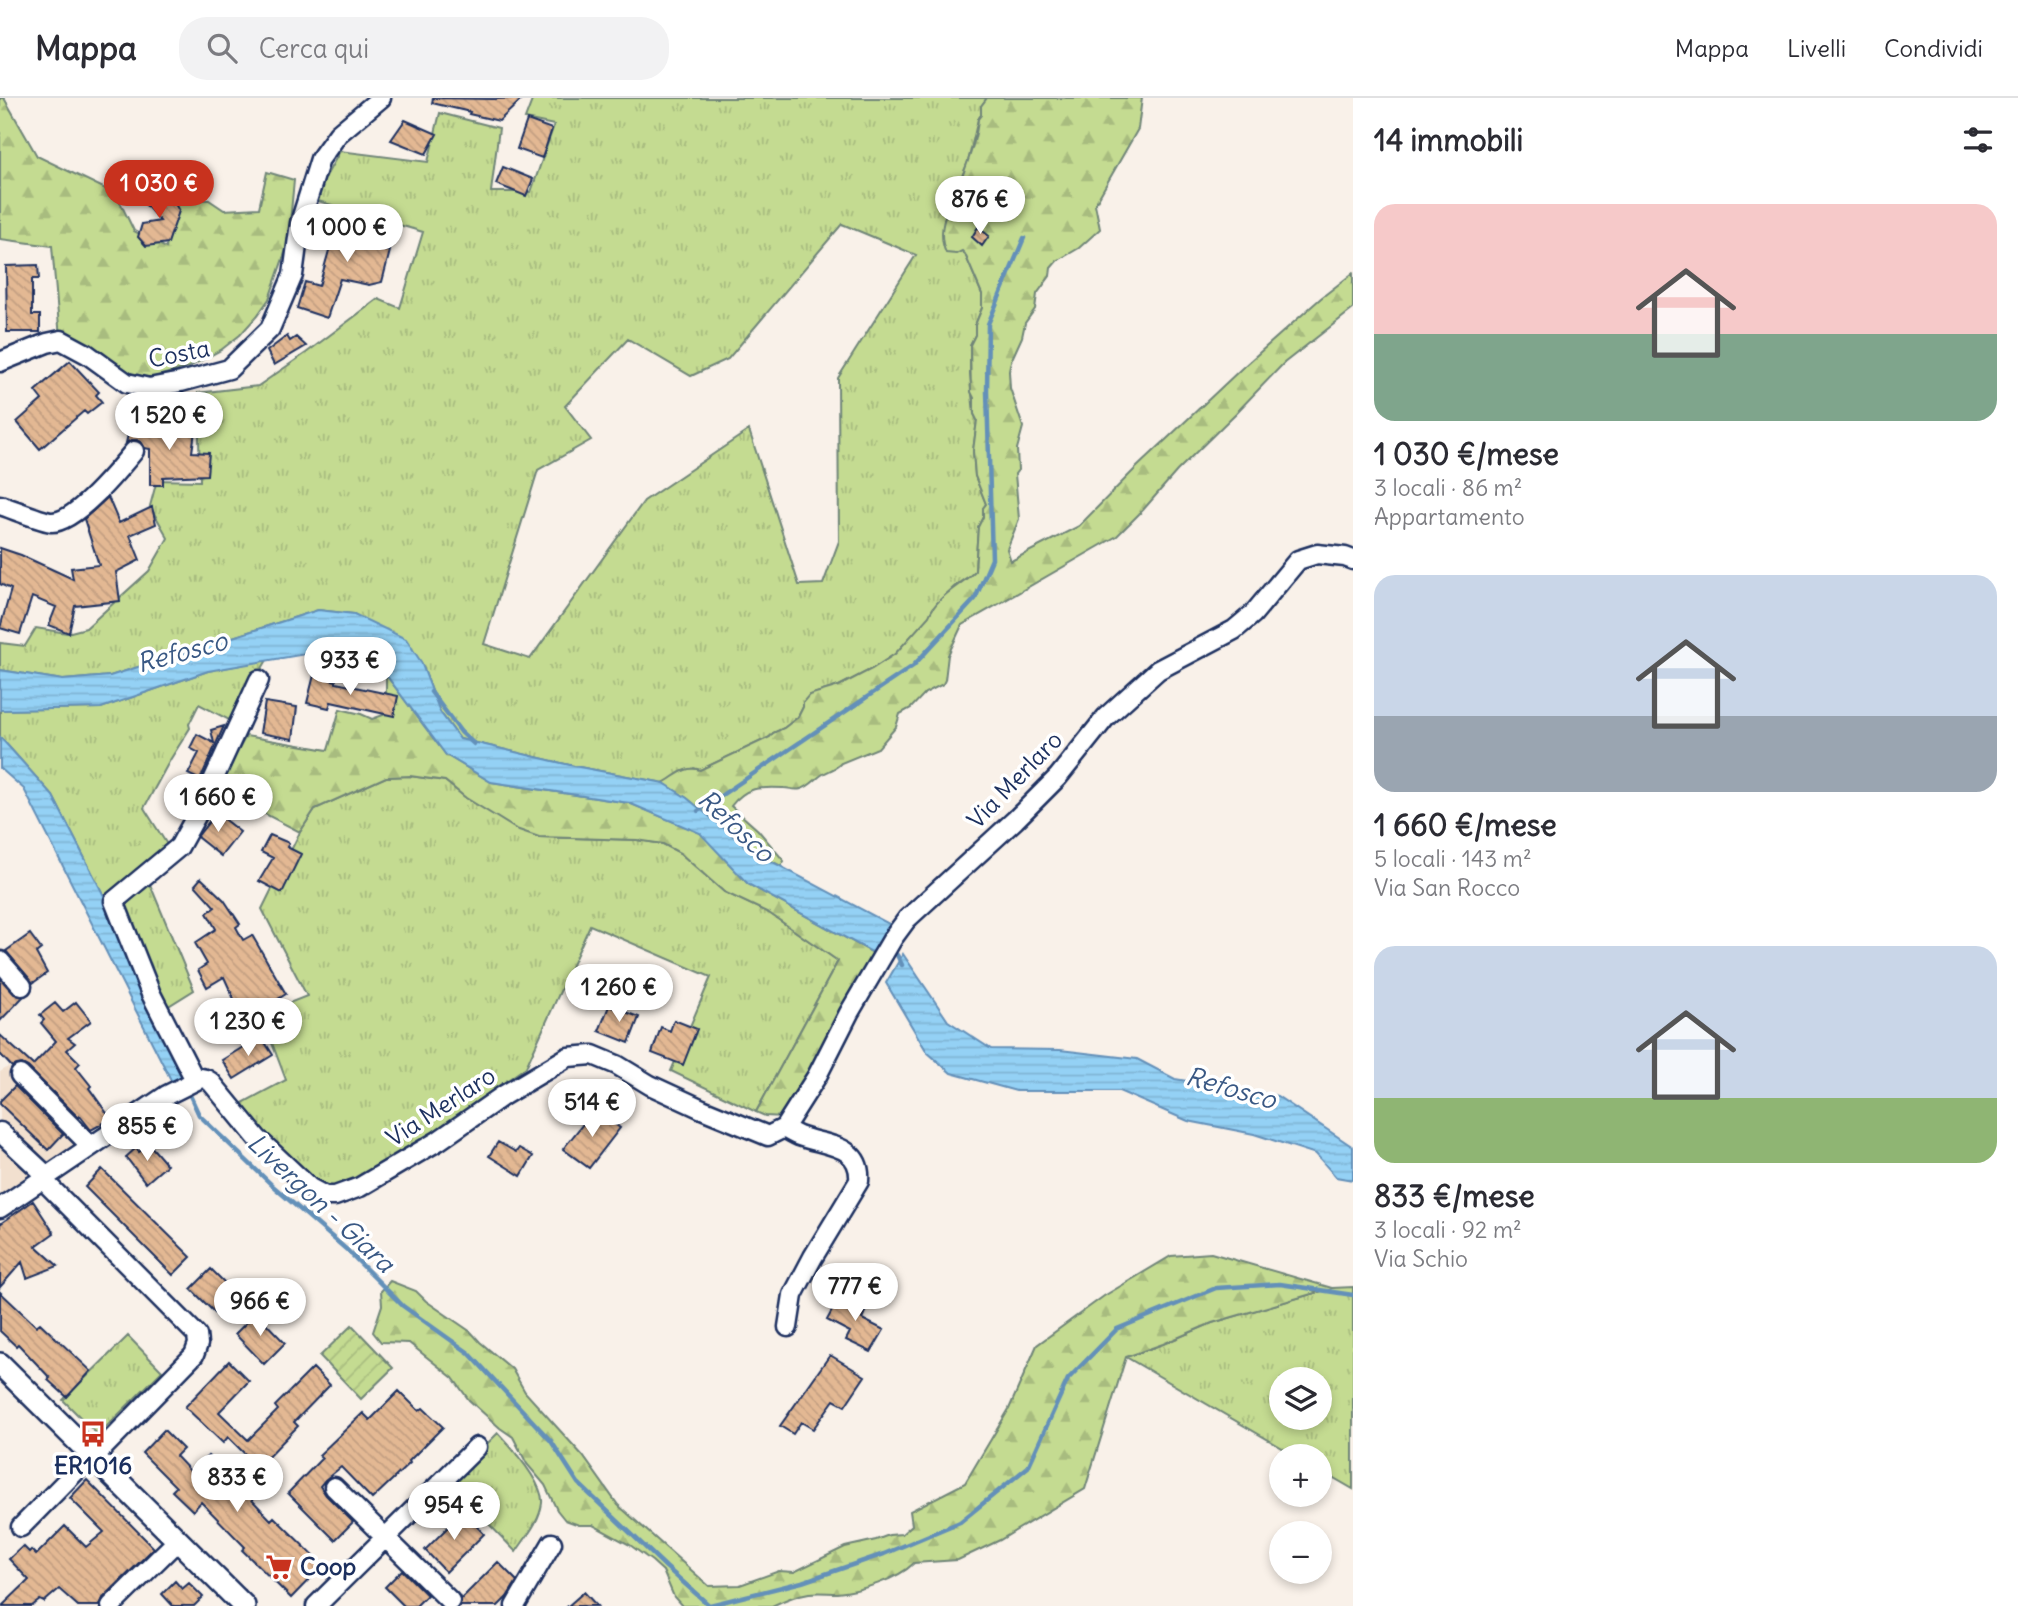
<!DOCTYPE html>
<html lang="it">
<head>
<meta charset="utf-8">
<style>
	body { margin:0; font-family:Delius,sans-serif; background:#f2f2f3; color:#2b2b33; height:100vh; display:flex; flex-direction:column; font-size:26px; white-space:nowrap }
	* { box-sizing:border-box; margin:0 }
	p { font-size:23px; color:#7c7c81 }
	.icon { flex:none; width:38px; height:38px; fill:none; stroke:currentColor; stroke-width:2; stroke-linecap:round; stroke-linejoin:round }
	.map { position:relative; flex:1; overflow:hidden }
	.panel { display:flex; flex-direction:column; background:#fff; width:665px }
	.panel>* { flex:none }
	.buttons { position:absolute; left:1269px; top:1269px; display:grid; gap:14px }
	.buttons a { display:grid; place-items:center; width:63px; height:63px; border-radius:50%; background:#fff; box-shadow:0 4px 10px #0003; font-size:35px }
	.price { position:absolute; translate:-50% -60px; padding:0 16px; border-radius:24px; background:#fff; color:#222; font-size:23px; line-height:46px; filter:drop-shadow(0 2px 4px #0008) }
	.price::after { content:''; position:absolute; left:50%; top:42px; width:21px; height:16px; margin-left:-10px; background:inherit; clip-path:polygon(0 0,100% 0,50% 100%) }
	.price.active { background:#c8321e; color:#fff }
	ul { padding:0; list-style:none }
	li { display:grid; align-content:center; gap:14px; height:371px; padding:0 21px }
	li span { display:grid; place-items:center; height:217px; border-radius:21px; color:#555 }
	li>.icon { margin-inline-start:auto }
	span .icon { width:126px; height:126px; fill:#fffc; stroke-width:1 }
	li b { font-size:30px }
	h2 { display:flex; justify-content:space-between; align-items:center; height:84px; padding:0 21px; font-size:30px }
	header { display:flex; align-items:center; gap:42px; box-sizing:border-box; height:98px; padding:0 35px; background:#fff; border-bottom:2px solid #e1e1e2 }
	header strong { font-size:33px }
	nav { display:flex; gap:38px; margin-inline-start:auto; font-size:24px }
	.search { width:490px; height:63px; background:#f2f2f3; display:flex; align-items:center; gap:18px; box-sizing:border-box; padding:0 24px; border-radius:28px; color:#7c7c81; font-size:26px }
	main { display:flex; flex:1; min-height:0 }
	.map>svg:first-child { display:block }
	.built { fill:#f2e0cf }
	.grass { fill:url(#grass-tufts); stroke:#708578; stroke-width:2; fill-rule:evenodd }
	.forest { fill:url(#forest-firs); stroke:#708578; stroke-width:2 }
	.garden { fill:url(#garden-furrows); stroke:#708578; stroke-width:2 }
	.water { fill:url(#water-rules); stroke:#6490b9; stroke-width:2 }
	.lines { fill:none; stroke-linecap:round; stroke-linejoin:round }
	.stream { stroke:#6490b9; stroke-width:4.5 }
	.building { fill:url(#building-back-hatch); stroke:#1b2f5e; stroke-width:2 }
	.minor-casing { stroke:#1b2f5e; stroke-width:23 }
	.tertiary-casing { stroke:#1b2f5e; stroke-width:26 }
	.minor { stroke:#fff; stroke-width:18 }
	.tertiary { stroke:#fff; stroke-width:21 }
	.labels { text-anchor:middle; stroke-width:7; stroke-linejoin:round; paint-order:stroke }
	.street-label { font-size:24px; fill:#1b2f5e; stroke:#fff }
	.poi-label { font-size:24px; font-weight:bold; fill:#1b2f5e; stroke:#fff }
	.water-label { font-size:26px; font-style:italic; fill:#395884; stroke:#fff }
</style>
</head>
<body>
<header>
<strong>Mappa</strong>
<div class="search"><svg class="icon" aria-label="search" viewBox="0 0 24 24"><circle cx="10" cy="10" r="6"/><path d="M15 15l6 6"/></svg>Cerca qui</div>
<nav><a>Mappa</a><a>Livelli</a><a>Condividi</a></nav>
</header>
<main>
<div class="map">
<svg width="1353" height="1508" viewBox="0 0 1353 1508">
	<defs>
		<pattern id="grass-tufts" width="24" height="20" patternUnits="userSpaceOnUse" patternTransform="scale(1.75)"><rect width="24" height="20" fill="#c4db91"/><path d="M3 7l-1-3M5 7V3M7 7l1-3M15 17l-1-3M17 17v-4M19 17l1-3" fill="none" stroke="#a8bc7f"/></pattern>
		<pattern id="forest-firs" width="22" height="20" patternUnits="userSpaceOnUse" patternTransform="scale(1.75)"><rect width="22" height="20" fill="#c4db91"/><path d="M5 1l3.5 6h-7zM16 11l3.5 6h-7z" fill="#a8bc7f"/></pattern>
		<pattern id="garden-furrows" width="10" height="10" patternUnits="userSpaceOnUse" patternTransform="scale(1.75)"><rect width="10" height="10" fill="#c4db91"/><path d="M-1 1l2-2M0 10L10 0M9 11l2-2" fill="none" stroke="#a8bc7f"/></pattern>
		<pattern id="water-rules" width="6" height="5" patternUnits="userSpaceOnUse" patternTransform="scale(1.75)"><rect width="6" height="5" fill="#94d1f5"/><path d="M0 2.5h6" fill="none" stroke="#7fb4d4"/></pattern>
		<pattern id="building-back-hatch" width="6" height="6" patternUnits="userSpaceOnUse" patternTransform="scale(1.75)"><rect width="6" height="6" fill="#e3b893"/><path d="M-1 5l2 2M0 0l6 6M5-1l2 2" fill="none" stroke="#c29e81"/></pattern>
	</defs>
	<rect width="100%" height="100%" fill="#f9f1e9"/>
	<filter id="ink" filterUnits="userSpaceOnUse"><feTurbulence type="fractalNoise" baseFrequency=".0143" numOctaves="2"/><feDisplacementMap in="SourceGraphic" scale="14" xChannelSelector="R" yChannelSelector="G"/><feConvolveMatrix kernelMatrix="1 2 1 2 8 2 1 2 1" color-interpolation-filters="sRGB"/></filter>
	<g filter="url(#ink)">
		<path class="built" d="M8,969L88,1045L0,1106V974Z"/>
		<path class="grass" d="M533,0H987L981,8V17L978,21L968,64L944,121V125L965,156L982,196V210L975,227V237L970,247V276L974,316L977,322L973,353L975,378L986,406L983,410V419L978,429L975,473L972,477C959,483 935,504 930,518L895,556L872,571L839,588L809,597L798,619L784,630L773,635L770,639L700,672L694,670L664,685L574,668L460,641L440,614L421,564L354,516L318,512L110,578L63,582L0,572V545L25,548L36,530L67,535L86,530L149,473L168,440L150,408L157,382L200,383L198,295L258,288L306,255L378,201L400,210L423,134L318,103L320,89L340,53L428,64L440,15L499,30L491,94H531L554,27L525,21ZM842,126L916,157L838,280L839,443L823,486L799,487L749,332L644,403L530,561L484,546L538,372L591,342L565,308L628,241L691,278L728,261Z
			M267,562L231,623L199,606L189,626L190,630L170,662L144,710L168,748L144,772L194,892L162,912L53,698L0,639V612L101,610L208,573Z
			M410,678L445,683L466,700L539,739L637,742L663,746L680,755L724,794L769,815L838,863L756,1014L671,973L711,879L590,827L526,969L441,1029L344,1088L332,1092L311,1083L237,1008L286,982L261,916L307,898L262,811L300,734L315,711L386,679Z
			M1353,1189V1391L1320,1372V1358H1296L1126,1259L1163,1246L1212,1225L1332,1190ZM1281,1281H1320V1320H1281Z
			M128,1238L162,1273L98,1337L63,1302Z
			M498,1335C511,1349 544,1385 542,1405C540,1423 526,1439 516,1454L448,1384Z"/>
		<path class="forest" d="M0,0H4L37,58L112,94L120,104L134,133L166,150L175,100L209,102L224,112L259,110L267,74L294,82L288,146L269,201L257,218L240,237L221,252L189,269L148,281L130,280L60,240L52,148L0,141Z
			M987,0H1142L1138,31L1095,106L1100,131L1079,150L1057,163L1051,170L1050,178L1037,196L1035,211L1025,225L1022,239L1011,263L1009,273L1010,290L1023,329L1017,351L1018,372L1015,376L1019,421L1007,451L1011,463L1079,428L1136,370L1241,271L1321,200L1353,175V211L1284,265L1236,315L1177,373L1143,412L1117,438L962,527L948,557L945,582L943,586L925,595L911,610L900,616L896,629L878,650L841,665C836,671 830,672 823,676C815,681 810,689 801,691C795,693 790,690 784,690C761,689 746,688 731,708L758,732L784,763L781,768L750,752L687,700L663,685C675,679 684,667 700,672L770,639L773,635L784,630L798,619L803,609V604L809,597L839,588L872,571L895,556L929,518C937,497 961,488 975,473L978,429L983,419V410L986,406L975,378L973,353L977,322L974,316V300L971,294L970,247L975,237V227L982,210V196L965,156L962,153L956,156L946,155C937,135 945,118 952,98C953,95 957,93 958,89C965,72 977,40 978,21L981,17V8Z
			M386,577L446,657L491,684L629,705L701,735L748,786L877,857L784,1019L765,1018L756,1014L838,863L769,815L724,794L680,755L663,746L637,742L539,739L516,731L466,700L445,683L410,678L386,679L315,711L300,734L217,691L246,638L328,652L340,611L361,616L372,621L386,616Z
			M1211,1155L1332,1190L1212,1225L1163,1246L1126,1259L1085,1391L1000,1442L958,1462L914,1465C897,1482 860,1493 837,1495C828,1495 818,1494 809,1495C796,1497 784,1502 772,1508H682L674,1499L663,1473L652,1463L630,1447L593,1427H579L565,1422L557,1412L545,1387L527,1366L513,1339L500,1330L469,1302L453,1280L409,1245L381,1244L373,1234L382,1207L381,1193L390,1183L416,1193L426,1203L471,1234L480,1244L512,1271L525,1294L583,1358L618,1407L709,1488L740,1487L779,1473L794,1474L845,1449L876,1442L889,1437L902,1436L912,1427L910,1413L965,1385L1009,1311L1037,1247L1104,1198L1171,1158Z"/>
		<path class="garden" d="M352,1227L393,1270L361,1301L320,1258Z"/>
		<path class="water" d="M318,512L354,516L406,541L421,564L440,614L460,641L574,668L664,685L687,700L750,752L895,829L877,857L748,786L700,735L629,705L491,684L446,657L386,577L362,574L311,555L208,573L101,610L0,612V572L63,582L110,578Z
			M0,639L53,698L194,974L174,988L24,691L0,670Z
			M903,856L948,923L991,951L1060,952L1137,961L1175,981L1277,998L1353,1049V1082L1336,1079L1316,1056L1254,1036L1188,1023L1119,993H1016L951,975L927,954L886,885Z"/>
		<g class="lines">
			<path class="stream" d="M431,594L461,634L474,646
				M698,713L913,568L975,501L992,461L987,293L988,226L1024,140
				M890,852L897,857L902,867
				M188,993L199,1017L274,1089L347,1152L403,1208L469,1255L551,1343L578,1385L666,1469L710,1508
				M710,1507L802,1484L884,1456L960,1424L1028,1369L1068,1281L1117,1231L1216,1190L1280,1186L1353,1197"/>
		</g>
		<path class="building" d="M433,0L493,1L523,0L499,23L469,16L470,14L432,5Z
			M405,22L437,36L426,56L391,42Z
			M527,22L552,31L542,60L517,51Z
			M503,69L533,81L526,98L496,86Z
			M164,93L173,102L179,113L168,145L146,148L138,139L142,126L160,123L145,106L150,95Z
			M339,117L384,130L379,152L390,153L382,184L369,187L340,181L327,220L297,210L305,184L319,188Z
			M978,129L989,138L982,148L972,139Z
			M38,167L39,181H32V217H40V234H7L6,168Z
			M287,238L290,243L296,239L306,248L274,267L267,253Z
			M70,263L99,294L96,297L102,304L87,316L84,313L40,351L17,324L42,302L35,293Z
			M131,324L195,333L192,354L209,355L207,377L163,379V387H150V351L145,350L142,345L137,342H131L126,345Z
			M108,399L119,425L152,409L156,426L130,437L140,462L116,474L120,503L75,508L69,535L49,527L56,509L32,499L20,536L0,530L11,491L0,486V450L21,457L73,481L71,470L99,467L84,421Z
			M314,577L336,583V585L398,598L394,618L331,604L329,610L307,605Z
			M265,604L297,609L293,641L260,635Z
			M224,628L200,682L188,676L199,655L190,650L197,636L214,645L211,632Z
			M216,715L240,734L221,758L197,739Z
			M270,737L289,745L287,749L301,756L282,795L259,783L273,760L261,754Z
			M201,780L224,802L240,826L236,829L243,842L252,837L286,896L242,924L231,903L234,901L224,879L207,889L198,872L207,866L195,845L216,831L207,815L215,809L195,787Z
			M30,836L41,851L36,855L47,875L33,885L6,853Z
			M0,880L14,896L23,899L0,923Z
			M608,881L621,887L615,902L601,896Z
			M76,904L91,923L68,940L75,945L67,952L80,965L76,969L91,988L89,990L111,1021L91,1032L80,1018L79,1020L28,969L22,966L12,969L0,956V937L33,967L56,943L41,925L44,922L40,917L55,905L63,914Z
			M609,908L639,919L629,945L599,933Z
			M674,922L697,931L683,967L652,955L661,929L670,933Z
			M261,938L273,957L234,981L222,962Z
			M15,988L63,1036L48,1052L0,1006V1003Z
			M595,1011L620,1030L589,1070L563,1051Z
			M498,1044L516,1054L519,1050L533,1058L521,1078L489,1058Z
			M149,1046L167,1067L146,1085L126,1059L136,1050L139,1054Z
			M102,1071L191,1159L173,1177L85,1089Z
			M33,1103L54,1135L36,1148L58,1168L27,1180L22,1164L0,1189V1126Z
			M211,1171L240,1200L220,1220L191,1191Z
			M0,1194L36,1228L40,1225L91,1273L67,1299L48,1282L50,1280L18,1246L16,1248L0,1233Z
			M841,1196L867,1209L862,1221L884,1232L871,1254L846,1242L850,1234L827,1222Z
			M256,1215L285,1245L264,1266L235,1236Z
			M830,1257L865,1278L845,1308L834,1302L813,1331L801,1324L793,1336L780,1328Z
			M229,1263L249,1283L219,1314L248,1342L278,1312L275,1308L313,1270L330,1287L294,1324L298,1328L258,1369L228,1339L223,1345L185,1309Z
			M399,1293L419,1313L423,1310L443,1329L409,1363L410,1365L372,1401L341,1369L325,1382L320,1388L326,1397L353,1424L335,1442L288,1395L322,1360L319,1357L363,1315L370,1322Z
			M164,1332L183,1351L176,1358L192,1375L208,1358L235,1384L247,1372L264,1389L252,1402L271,1422L274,1419L323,1467L291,1500L242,1452L245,1449L201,1404L193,1413L172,1393L176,1389L142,1355Z
			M87,1382L154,1450L103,1500L100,1508H78L59,1491L44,1504L40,1502L32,1508H2L29,1482L9,1461L23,1448L29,1454L31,1452L36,1457L65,1428L86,1449L104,1434L70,1400Z
			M463,1414L484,1436L446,1474L425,1452Z
			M498,1464L517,1483L507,1499L498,1508H460L461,1501Z
			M402,1472L427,1497L416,1508H404L385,1489Z
			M175,1483L182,1491L189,1485L203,1499L194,1508H173L162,1496Z
			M584,1494L597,1508H568Z"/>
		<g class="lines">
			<g class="minor-casing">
				<path id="minor" d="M0,264L47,245L61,242L87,256L127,285L149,290L181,284L229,271L270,231L293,177L300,125L320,61L338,36L381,0
					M0,407C10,410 44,424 52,424C76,424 119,371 134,353
					M0,863L22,888
					M20,977L91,1048
					M195,982L151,896L114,803L179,749L199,713L259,582
					M784,1030C789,1033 794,1036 799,1038C825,1048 862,1046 859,1083L813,1159L793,1197L788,1229
					M0,1034L48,1079
					M0,1110L167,997L201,980L206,981L211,984L257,1040L310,1090L325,1098H335L360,1089L438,1043L504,997L568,959L593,957L617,967L650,987L702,1011L768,1038L784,1030L817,978L849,915L893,840L907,821L1015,722L1058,679L1106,619L1158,572L1234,532L1253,516L1298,462L1317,456L1345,459L1353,462
					M334,1389L450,1503
					M21,1429L83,1366L104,1349L194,1257L198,1246L197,1237L43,1082
					M111,1508L178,1442
					M316,1508L477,1349
					M515,1508L552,1445"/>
			</g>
			<g class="tertiary-casing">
				<path id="tertiary" d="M0,1266L244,1508"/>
			</g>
			<use href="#minor" class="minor"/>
			<use href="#tertiary" class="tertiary"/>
		</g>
	</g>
	<defs>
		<g id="bus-bare" transform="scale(2.1)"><path d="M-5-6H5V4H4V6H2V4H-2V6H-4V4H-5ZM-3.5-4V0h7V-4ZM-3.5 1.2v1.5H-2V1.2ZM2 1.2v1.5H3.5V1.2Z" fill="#c8321e" stroke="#fff" stroke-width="2.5" paint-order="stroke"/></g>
		<g id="supermarket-bare" transform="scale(2.1)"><path d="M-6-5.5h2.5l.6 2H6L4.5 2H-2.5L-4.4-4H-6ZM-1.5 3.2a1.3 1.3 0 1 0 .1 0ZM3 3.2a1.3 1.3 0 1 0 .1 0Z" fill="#c8321e" stroke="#fff" stroke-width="2.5" paint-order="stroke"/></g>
	</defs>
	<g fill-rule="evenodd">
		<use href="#bus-bare" x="93" y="1336"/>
		<use href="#supermarket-bare" x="279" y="1469"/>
	</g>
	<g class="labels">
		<g class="street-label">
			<text transform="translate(179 256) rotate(-11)" y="8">Costa</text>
			<text transform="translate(1015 682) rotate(-46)" y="8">Via Merlaro</text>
			<text transform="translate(441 1009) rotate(-33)" y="8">Via Merlaro</text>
		</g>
		<g class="poi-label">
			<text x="93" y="1376">ER1016</text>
			<text x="300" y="1477" text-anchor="start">Coop</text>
		</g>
		<g class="water-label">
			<text transform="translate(182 554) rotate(-15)" y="9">Refosco</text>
			<text transform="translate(736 728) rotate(43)" y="9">Refosco</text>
			<text transform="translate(1231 990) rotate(16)" y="9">Refosco</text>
			<text transform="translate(321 1105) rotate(43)" y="9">Livergon - Giara</text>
		</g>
	</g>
</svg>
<div class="buttons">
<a><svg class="icon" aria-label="layers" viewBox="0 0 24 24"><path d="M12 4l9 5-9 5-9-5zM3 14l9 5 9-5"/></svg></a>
<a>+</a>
<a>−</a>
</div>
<b class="price active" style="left:159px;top:122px">1 030 €</b>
<b class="price" style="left:980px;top:138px">876 €</b>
<b class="price" style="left:347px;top:166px">1 000 €</b>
<b class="price" style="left:169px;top:354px">1 520 €</b>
<b class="price" style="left:350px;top:599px">933 €</b>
<b class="price" style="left:218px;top:736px">1 660 €</b>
<b class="price" style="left:619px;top:926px">1 260 €</b>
<b class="price" style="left:248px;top:960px">1 230 €</b>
<b class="price" style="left:592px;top:1041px">514 €</b>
<b class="price" style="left:147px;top:1065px">855 €</b>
<b class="price" style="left:855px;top:1225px">777 €</b>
<b class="price" style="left:260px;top:1240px">966 €</b>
<b class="price" style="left:237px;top:1416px">833 €</b>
<b class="price" style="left:454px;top:1444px">954 €</b>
</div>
<section class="panel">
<h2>14 immobili<svg class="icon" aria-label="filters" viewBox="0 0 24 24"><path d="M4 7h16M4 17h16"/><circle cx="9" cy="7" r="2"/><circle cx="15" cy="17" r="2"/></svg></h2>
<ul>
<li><span style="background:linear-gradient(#f6c9c9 60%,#7fa58c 0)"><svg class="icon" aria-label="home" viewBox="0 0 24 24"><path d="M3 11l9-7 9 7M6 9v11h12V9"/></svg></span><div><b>1 030 €/mese</b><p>3 locali · 86 m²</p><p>Appartamento</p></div></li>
<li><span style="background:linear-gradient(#c9d6e8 65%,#9aa5b1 0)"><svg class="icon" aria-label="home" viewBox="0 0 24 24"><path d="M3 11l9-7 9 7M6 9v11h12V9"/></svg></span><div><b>1 660 €/mese</b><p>5 locali · 143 m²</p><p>Via San Rocco</p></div></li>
<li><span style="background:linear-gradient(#c9d6e8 70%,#8fb573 0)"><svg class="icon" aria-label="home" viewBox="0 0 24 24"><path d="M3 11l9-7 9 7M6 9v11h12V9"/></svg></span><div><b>833 €/mese</b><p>3 locali · 92 m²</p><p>Via Schio</p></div></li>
</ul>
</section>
</main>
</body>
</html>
